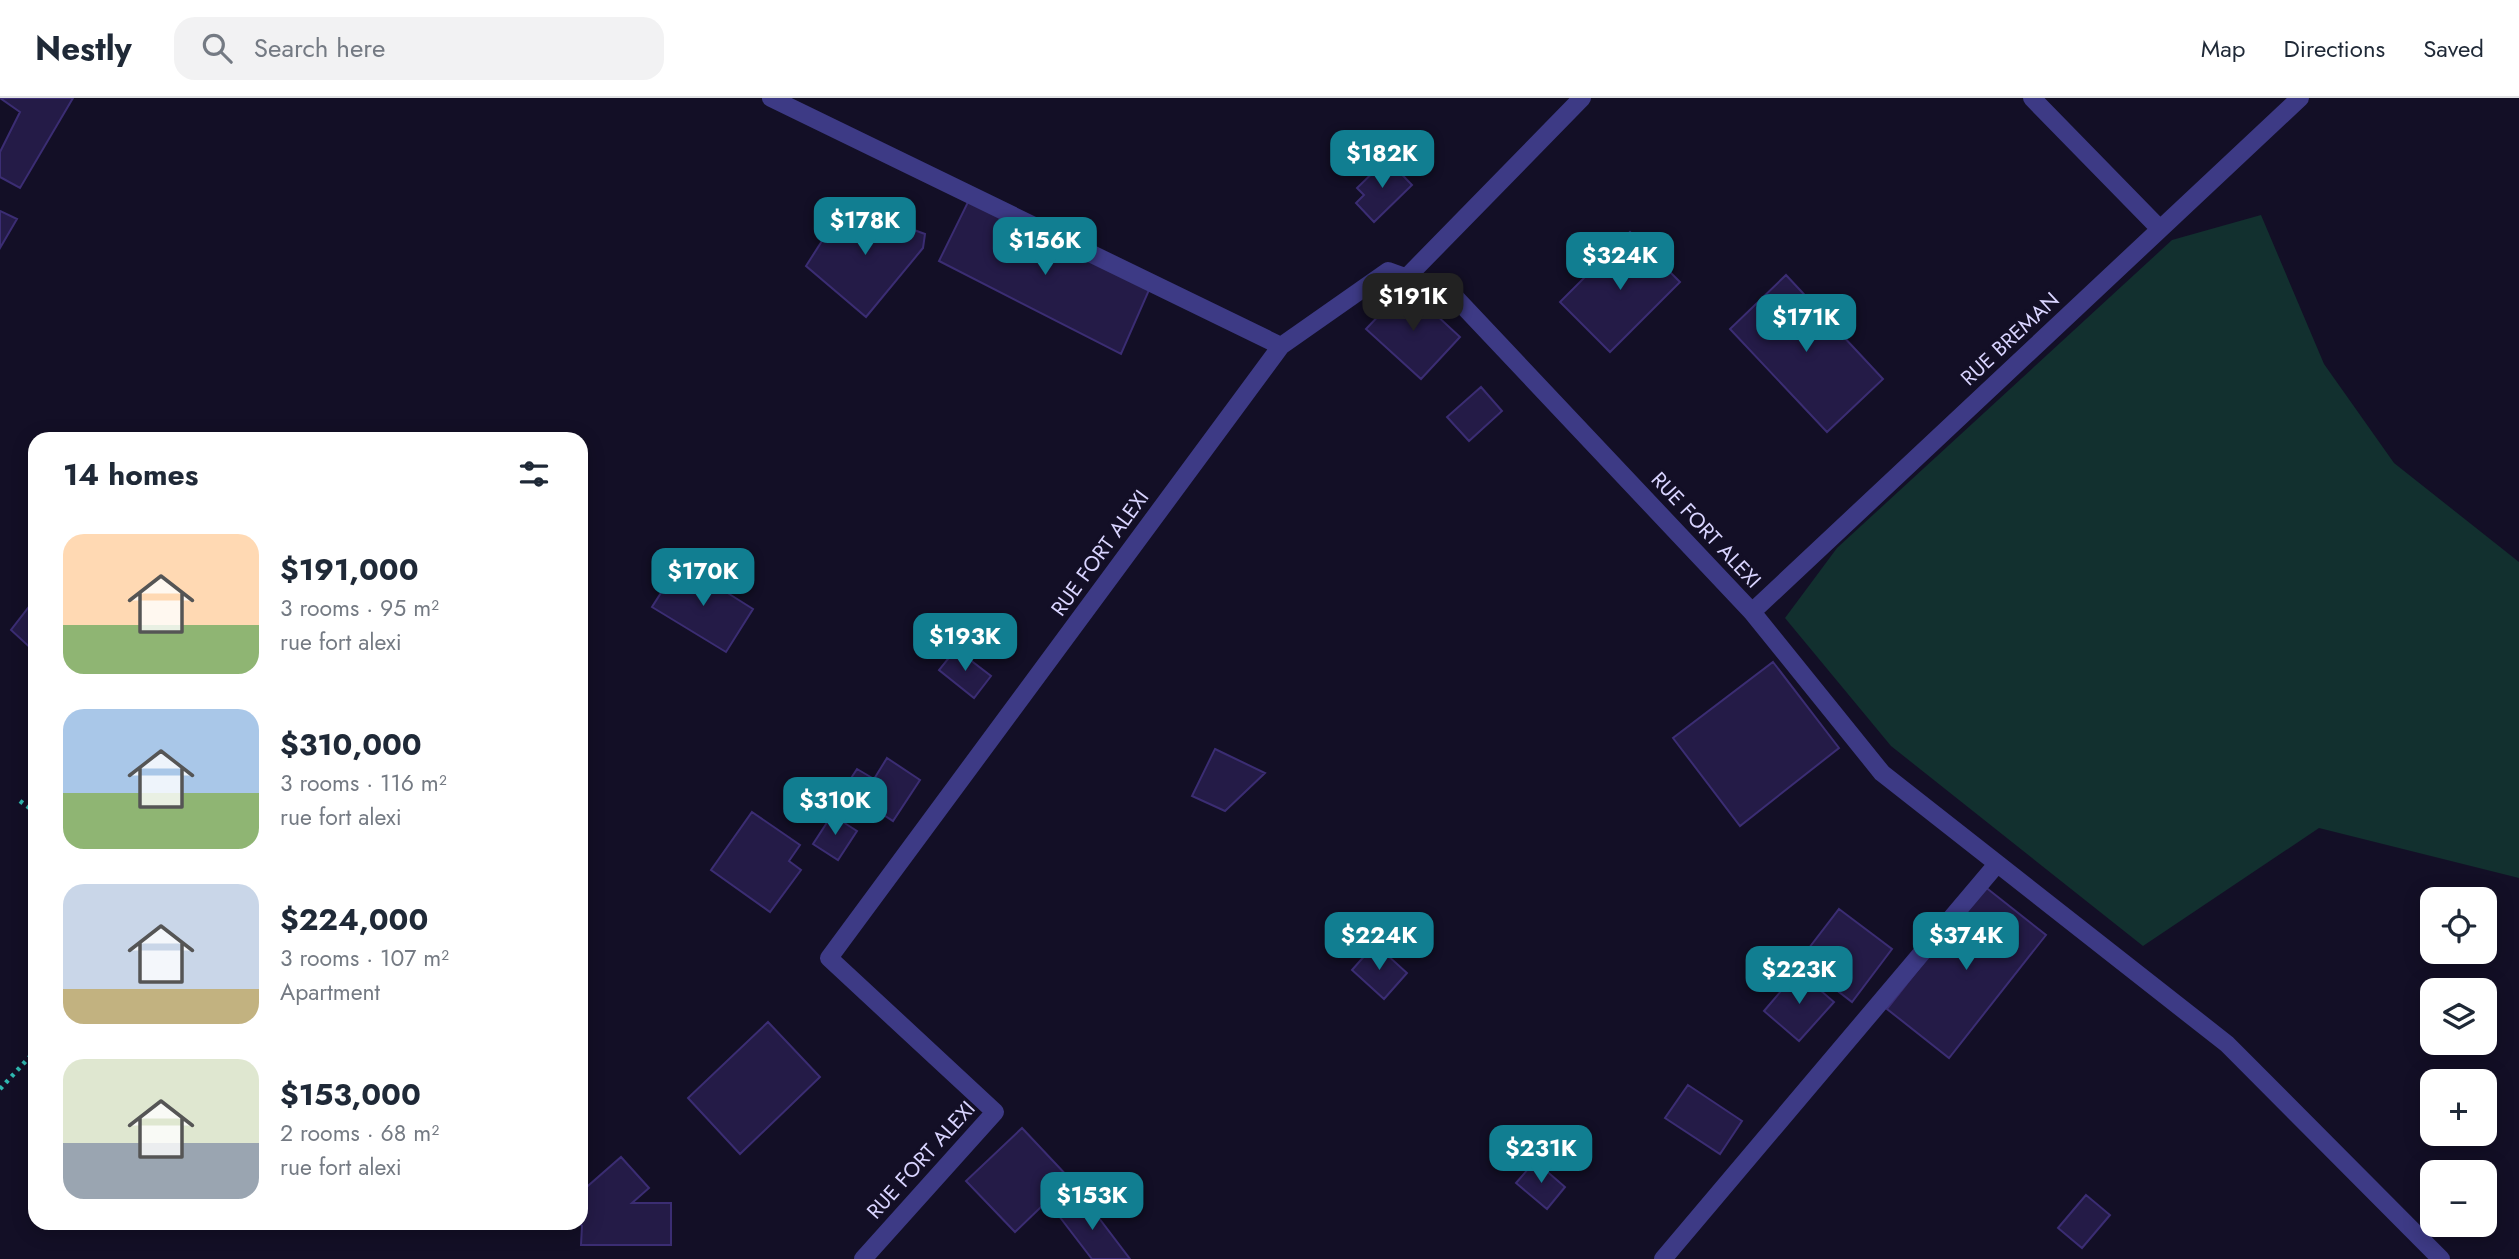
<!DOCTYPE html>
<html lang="en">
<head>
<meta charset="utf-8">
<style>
	body { margin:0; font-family:Jost,sans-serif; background:#f2f2f3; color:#1f2937; height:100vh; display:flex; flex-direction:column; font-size:26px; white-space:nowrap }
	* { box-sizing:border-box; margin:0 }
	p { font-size:23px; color:#747a83 }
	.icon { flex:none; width:38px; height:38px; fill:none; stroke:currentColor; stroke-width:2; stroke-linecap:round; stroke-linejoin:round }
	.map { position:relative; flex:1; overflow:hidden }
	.side { position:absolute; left:28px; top:334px; width:560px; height:798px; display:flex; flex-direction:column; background:#fff; border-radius:21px; box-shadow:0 4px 18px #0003 }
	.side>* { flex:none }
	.fabs { position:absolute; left:2420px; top:789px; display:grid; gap:14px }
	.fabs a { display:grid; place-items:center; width:77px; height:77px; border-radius:14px; background:#fff; box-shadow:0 4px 18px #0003; font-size:35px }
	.price { position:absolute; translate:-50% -60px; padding:0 16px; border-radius:14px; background:#117e91; color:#fff; font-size:23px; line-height:46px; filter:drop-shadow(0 2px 4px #0008) }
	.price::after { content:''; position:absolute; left:50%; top:42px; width:21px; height:16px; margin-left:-10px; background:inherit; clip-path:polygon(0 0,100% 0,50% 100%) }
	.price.selected { background:#222; color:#fff }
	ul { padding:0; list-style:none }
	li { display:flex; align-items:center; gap:21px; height:175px; padding:0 35px }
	li span { display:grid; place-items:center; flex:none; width:196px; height:140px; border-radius:21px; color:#555 }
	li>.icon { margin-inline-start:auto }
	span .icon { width:84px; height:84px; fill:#fffc; stroke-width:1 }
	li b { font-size:30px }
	h2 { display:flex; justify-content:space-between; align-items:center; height:84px; padding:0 35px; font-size:30px }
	header { display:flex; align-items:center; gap:42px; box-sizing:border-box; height:98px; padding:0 35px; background:#fff; border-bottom:2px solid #e0e1e3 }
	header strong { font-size:33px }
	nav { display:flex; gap:38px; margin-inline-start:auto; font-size:24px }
	.search { width:490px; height:63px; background:#f2f2f3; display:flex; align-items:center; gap:18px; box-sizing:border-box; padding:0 24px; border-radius:21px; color:#747a83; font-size:26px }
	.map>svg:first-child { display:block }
	.green { fill:#12302f }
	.building { fill:#241b47; stroke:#3b2d73; stroke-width:2 }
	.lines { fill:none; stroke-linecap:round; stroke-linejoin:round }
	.path { stroke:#2fb8b0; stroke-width:4.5; stroke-dasharray:3.5 5; stroke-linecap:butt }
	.minor { stroke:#3d3a85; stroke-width:18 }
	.labels { text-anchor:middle; stroke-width:6; stroke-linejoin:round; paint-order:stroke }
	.street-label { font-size:21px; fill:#d9d4ff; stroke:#130f26 }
</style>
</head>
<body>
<header>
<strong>Nestly</strong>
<div class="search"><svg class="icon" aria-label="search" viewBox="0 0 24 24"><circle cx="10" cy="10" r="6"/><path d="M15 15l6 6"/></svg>Search here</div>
<nav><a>Map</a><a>Directions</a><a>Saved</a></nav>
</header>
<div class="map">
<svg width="2519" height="1161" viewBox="0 0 2519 1161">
	<rect width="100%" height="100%" fill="#130f26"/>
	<path class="green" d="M2261,117L2324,266L2394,365L2519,464V780L2319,730L2143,848L1891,648L1785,520L1837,450L2172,142Z"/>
	<path class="building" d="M0,0H73L20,90L0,79V54L20,14Z
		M1387,61L1412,87L1374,124L1356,105L1364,97L1357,90Z
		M969,102L1149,192L1121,256L939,163Z
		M845,107L925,136L923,150L866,219L806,168Z
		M0,113L17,121L0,150Z
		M1630,134L1680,184L1610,254L1560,204Z
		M1786,177L1883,281L1827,334L1730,231Z
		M1406,189L1460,239L1421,281L1366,231Z
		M1481,289L1502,313L1469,343L1447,319Z
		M680,465L753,511L726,554L652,509Z
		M35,501V554L11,532Z
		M956,551L991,578L974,600L939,572Z
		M1773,564L1839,650L1740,728L1673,640Z
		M1215,651L1265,675L1225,713L1192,698Z
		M887,660L920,682L893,723L844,691L857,671L874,681Z
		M752,714L800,747L789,763L801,772L770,814L711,772Z
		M832,717L857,733L838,762L813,746Z
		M1984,788L2046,837L1949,960L1887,911Z
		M1839,811L1892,851L1852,904L1799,863Z
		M1375,846L1407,875L1384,901L1352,872Z
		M1798,873L1834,904L1799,943L1764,913Z
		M768,924L820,979L740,1056L688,1000Z
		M1688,987L1742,1023L1720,1056L1665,1020Z
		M1022,1030L1070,1081L1015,1134L966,1083Z
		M621,1059L649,1090L632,1105H671V1147H581L582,1128L579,1125H581V1094Z
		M1535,1063L1565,1089L1547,1111L1516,1085Z
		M2086,1097L2110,1117L2082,1150L2058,1130Z
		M1083,1099L1130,1161H1092L1059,1118Z"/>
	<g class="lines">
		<path class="path" d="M20,703L35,714
			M0,991L35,953"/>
		<path class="minor" d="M771,0L1281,248
			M2032,0L2160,131
			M1406,180L1582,0
			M1752,514L2300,0
			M863,1161L995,1014L829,860L1281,248L1388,173L1452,196L1752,514L1882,675L2227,946L2441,1161
			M1663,1161L1997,766"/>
	</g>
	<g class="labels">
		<g class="street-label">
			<text transform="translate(2010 241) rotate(-43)" y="7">RUE BREMAN</text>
			<text transform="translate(1706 432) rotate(47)" y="7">RUE FORT ALEXI</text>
			<text transform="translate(1100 455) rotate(-54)" y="7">RUE FORT ALEXI</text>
			<text transform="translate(921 1062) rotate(-48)" y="7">RUE FORT ALEXI</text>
		</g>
	</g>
</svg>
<div class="fabs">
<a><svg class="icon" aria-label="locate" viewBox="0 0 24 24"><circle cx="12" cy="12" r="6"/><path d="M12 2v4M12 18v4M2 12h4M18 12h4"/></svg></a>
<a><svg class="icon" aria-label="layers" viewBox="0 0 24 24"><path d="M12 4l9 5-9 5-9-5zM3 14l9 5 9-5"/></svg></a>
<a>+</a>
<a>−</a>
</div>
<b class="price" style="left:1382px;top:92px">$182K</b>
<b class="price" style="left:865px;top:159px">$178K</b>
<b class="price" style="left:1045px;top:179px">$156K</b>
<b class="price" style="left:1620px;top:194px">$324K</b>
<b class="price selected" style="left:1413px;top:235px">$191K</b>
<b class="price" style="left:1806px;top:256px">$171K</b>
<b class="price" style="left:703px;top:510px">$170K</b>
<b class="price" style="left:965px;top:575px">$193K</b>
<b class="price" style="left:835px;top:739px">$310K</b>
<b class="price" style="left:1379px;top:874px">$224K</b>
<b class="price" style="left:1966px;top:874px">$374K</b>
<b class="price" style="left:1799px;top:908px">$223K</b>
<b class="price" style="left:1541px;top:1087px">$231K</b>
<b class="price" style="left:1092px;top:1134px">$153K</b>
<section class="side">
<h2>14 homes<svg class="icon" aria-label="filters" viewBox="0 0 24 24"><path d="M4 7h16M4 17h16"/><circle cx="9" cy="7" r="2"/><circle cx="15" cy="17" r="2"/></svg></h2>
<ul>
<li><span style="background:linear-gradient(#ffd9b3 65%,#8fb573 0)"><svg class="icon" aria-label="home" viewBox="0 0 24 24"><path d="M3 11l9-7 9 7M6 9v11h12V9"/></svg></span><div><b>$191,000</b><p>3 rooms · 95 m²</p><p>rue fort alexi</p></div></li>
<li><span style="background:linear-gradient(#a9c7e8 60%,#8fb573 0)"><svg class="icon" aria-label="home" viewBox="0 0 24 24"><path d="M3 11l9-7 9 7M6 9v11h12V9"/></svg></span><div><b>$310,000</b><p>3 rooms · 116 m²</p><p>rue fort alexi</p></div></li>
<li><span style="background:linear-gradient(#c9d6e8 75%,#c2b280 0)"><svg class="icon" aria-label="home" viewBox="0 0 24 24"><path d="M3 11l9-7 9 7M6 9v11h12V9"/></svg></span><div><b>$224,000</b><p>3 rooms · 107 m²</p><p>Apartment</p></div></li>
<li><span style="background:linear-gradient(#dfe7d0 60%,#9aa5b1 0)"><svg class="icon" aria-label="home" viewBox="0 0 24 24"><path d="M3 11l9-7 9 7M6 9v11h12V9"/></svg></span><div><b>$153,000</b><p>2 rooms · 68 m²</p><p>rue fort alexi</p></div></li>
</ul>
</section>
</div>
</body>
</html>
